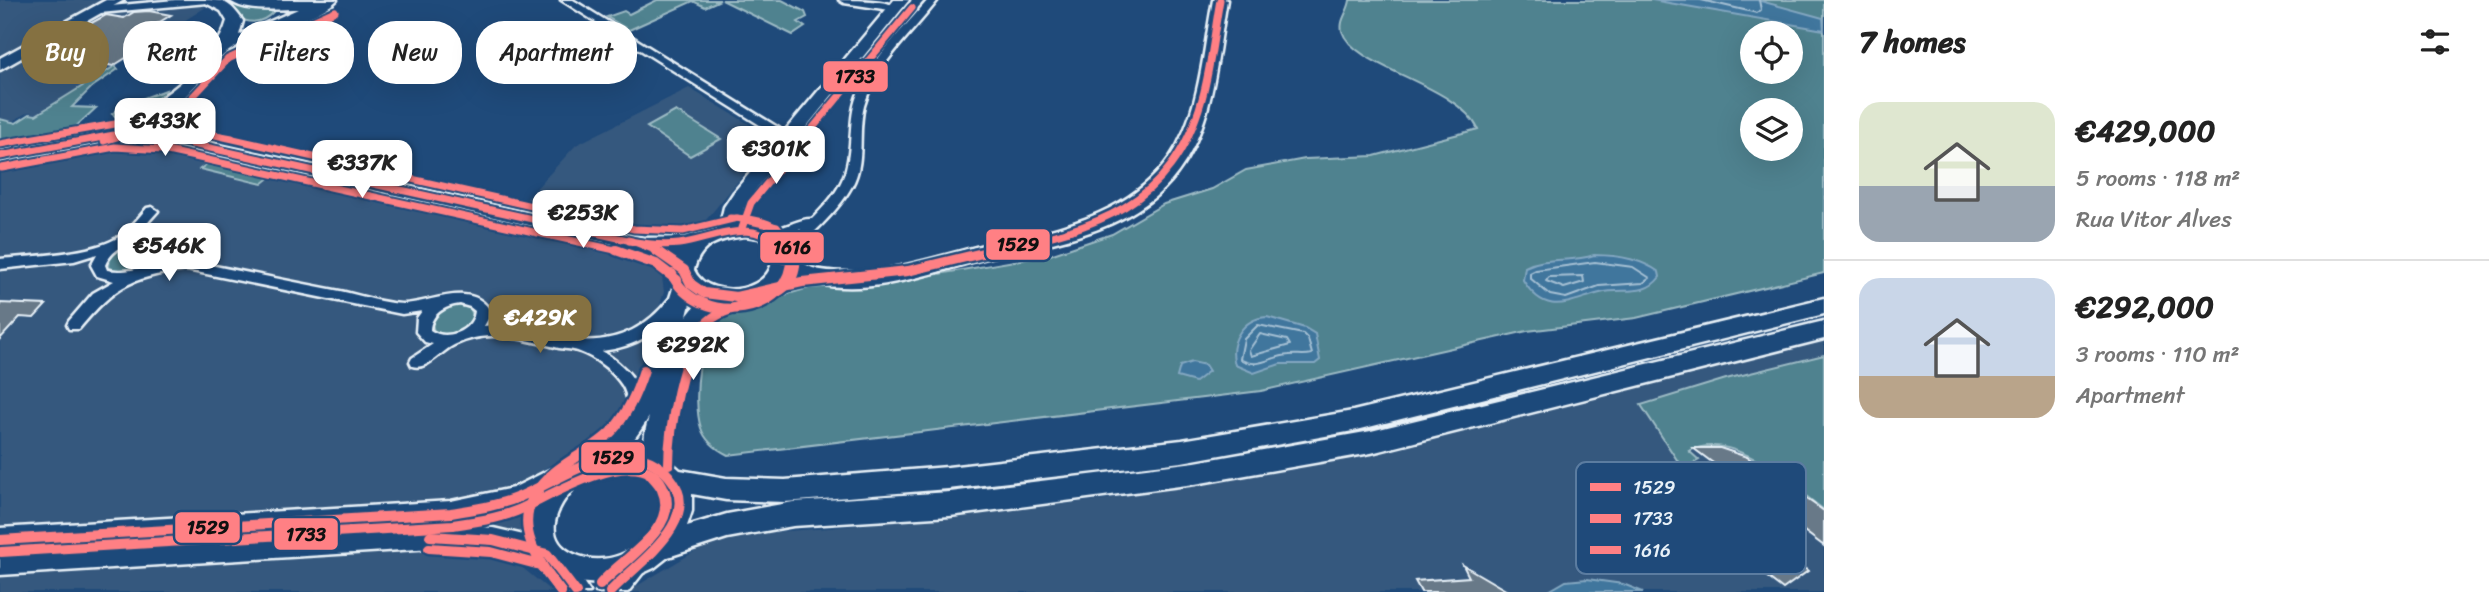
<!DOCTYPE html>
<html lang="en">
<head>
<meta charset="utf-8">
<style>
	body { margin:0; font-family:Sriracha,sans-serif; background:#f6f6f6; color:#222; height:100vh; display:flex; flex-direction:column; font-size:26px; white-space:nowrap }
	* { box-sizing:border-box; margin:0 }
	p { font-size:23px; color:#767676 }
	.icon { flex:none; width:38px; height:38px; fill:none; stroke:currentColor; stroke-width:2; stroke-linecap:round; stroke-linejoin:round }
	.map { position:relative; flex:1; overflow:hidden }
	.panel { display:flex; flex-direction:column; background:#fff; width:665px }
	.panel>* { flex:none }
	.banner { position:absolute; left:21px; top:21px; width:665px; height:63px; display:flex; gap:14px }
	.tools { position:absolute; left:1740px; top:21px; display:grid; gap:14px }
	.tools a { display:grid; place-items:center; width:63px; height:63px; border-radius:50%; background:#fff; box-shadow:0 7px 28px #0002; font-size:35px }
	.price { position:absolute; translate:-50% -60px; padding:0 16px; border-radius:14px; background:#fff; color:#222; font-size:23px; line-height:46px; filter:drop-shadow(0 2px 4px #0008) }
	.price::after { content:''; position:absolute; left:50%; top:42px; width:21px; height:16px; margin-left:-10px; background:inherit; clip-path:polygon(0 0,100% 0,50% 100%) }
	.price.selected { background:#857141; color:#fff }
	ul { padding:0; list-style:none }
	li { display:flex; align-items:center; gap:21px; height:175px; padding:0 35px }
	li+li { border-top:2px solid #e0e0e0 }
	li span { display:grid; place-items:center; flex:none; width:196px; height:140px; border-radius:21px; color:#555 }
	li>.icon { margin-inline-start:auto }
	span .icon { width:84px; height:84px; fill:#fffc; stroke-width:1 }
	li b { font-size:30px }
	h2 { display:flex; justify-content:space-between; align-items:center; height:84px; padding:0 35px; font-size:30px }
	.tag { padding:0 24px; border-radius:28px; background:#fff; box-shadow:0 7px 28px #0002; font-size:24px; line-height:63px }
	.tag.selected { background:#857141; color:#fff }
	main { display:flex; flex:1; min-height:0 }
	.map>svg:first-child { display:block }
	.built { fill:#35587e }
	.green { fill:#4f828f; stroke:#9cbac4; stroke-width:2; fill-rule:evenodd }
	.water { fill:#40769d; stroke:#83a7c1; stroke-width:2 }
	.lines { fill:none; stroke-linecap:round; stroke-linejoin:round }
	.shore { stroke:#a5c0d4; stroke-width:2 }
	.building { fill:#687988; stroke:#e8f1f8; stroke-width:2 }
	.street-casing { stroke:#e8f1f8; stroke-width:5 }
	.secondary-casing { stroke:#e8f1f8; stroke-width:5 }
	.primary-casing { stroke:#e8f1f8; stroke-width:5 }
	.street { fill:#1f4a7a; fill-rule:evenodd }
	.secondary { fill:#1f4a7a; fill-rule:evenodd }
	.primary { fill:#1f4a7a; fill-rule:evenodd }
	.bus-1-far1-casing { stroke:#1f4a7a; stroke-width:11 }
	.bus-1-casing { stroke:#1f4a7a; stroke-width:15 }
	.bus-2-far1-casing { stroke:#1f4a7a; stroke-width:11 }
	.bus-2-casing { stroke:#1f4a7a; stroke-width:15 }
	.bus-3-far1-casing { stroke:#1f4a7a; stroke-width:11 }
	.bus-3-casing { stroke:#1f4a7a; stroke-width:15 }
	.bus-1-far1 { stroke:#ff8084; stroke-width:7 }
	.bus-1 { stroke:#ff8084; stroke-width:10 }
	.bus-2-far1 { stroke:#ff8084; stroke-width:7 }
	.bus-2 { stroke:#ff8084; stroke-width:10 }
	.bus-3-far1 { stroke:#ff8084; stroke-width:7 }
	.bus-3 { stroke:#ff8084; stroke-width:10 }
	.key { fill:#1f4a7a; stroke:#5b7ca0; stroke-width:2 }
	.key-label { font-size:19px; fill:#e8f1f8 }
	.line-badge { stroke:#1f4a7a; stroke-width:2.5 }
	.pale-badge-label { font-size:19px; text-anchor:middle; font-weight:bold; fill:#111 }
</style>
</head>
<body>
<main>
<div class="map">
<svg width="1824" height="592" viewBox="0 0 1824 592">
	<rect width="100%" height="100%" fill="#1f4a7a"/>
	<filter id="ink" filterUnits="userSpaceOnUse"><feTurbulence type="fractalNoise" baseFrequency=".0143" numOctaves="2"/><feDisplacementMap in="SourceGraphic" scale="14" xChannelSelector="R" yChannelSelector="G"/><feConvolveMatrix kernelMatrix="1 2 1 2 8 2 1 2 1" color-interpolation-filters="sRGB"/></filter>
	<g filter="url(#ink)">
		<path class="built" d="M0,0H116L0,63Z
			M189,4L206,7L37,114L28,112L13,121L0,118V68L96,16Z
			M689,88L762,132L767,141L763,151L706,220L695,228L662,237L522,204L576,145Z
			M107,141L158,142L207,152L310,175L315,187L349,195L373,189L637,248L648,255L662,277L664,292L624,414L615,429L600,440L570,452L544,469L513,560L552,592H0V160Z
			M1824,341V592H616L630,590L699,549L743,534L828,528L1100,500L1296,469L1498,423Z"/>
		<path class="green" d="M657,0H720L705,7L693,1L629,30L607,17L624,11L629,14Z
			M722,0H782L805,12L807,17L798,22L805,27L793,35Z
			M1350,0H1824V273L1636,318L1527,331L1261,391L728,455C716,449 705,441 701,428C692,400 699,334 721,313L809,288L886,283L1050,255L1112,234L1164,204L1212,189L1246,170L1305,159L1374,156L1478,129C1457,84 1353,68 1342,31C1339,20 1349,11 1350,0ZM1752,33H1790V72H1752ZM1752,110H1790V149H1752Z
			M214,1L262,6L273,12C253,34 232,14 214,1Z
			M115,66L118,69L92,87L72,107L96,108L71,131L0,144V119L16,123L30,114L36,115Z
			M166,90L164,96L141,111L119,119L112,114L122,106Z
			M676,111L721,139L690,156L647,127Z
			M220,155L282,168L262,184L200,169Z
			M153,239L162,244V248C155,267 126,277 109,267L110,256C121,244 136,238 153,239Z
			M452,305L470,307L474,319C464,332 450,339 434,331L431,322L438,312Z
			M1824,355V510C1788,484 1736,429 1689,451L1699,460L1683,469L1641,405L1726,379Z"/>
		<path class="water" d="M1652,0H1757L1823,18L1824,30Z
			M1594,255C1616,255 1641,259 1659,272L1660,277C1644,298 1623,287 1600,293C1569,301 1546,318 1523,280L1525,267C1547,256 1571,263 1594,255Z
			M1267,317L1305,328L1315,334L1320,360L1315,364H1280L1254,373L1235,365C1228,342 1243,318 1267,317Z
			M1192,362L1205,365L1209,371L1195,382L1177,377L1180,366Z
			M1587,579L1623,584L1643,592H1547L1566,581Z"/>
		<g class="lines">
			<path class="shore" d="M1701,0L1757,13L1761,10L1759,0
				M1595,262L1633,267L1650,278L1643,283L1599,286L1566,298L1550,295L1530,278V273L1536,270Z
				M1583,276L1584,282L1564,288L1546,281L1549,277Z
				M1258,325L1303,334L1308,339L1312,354C1304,356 1297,354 1289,355C1270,356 1259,370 1240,359L1244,339Z
				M1260,334L1287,340L1290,345L1251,356L1249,350Z"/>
		</g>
		<path class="building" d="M149,11L171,15L155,25L174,28L113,66L40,51L106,15L124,18L134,12Z
			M0,303L46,305L34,318L20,317L0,339Z
			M1693,448H1720L1747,457L1824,511V546Z
			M1718,502L1808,571L1783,589L1745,560Z
			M1463,565L1509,592H1421L1415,581L1469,577Z"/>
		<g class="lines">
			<g class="street-casing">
				<path id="street" d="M175,0H212L207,3L100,13L95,10L100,7Z
					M561,0H573L779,128L790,140L788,143H780L771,132Z
					M839,0C858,0 885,0 901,8L896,11L844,3Z
					M928,0H938C912,34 876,64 864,106C857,133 866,161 852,186C836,215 809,235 788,259H778L776,256L778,253L801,229C786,235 763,242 750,231C758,224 768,229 778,228C790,226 800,218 812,219C827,204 843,187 847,165C853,140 848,115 859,91C875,56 903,29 928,0Z
					M152,207L158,211L141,230C169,225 187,235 169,263L187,260C238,271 289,281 340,291C360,295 384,304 404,304C431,303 470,281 489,309L488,319L484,326C510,322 534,331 559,337C603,347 641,335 669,299H679L681,303C664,331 635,347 602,351C626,366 641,383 646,411L644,415L638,417L632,415C627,404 628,391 619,381C610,369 594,357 580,352C574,349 566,349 559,348C523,339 489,328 454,345C441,351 427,371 412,366L410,362L412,358L433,344L425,342L416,332L417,318L422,311L402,314L187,270C131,277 116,285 79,329H69L67,325L69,321L93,293L114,281L97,276L91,265L97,254L74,261L0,269V259C31,256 96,254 120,236C130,229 139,217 147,208ZM149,237L160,238L164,242C161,267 129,274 107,270L105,265C113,247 131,241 149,237ZM460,304L470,307L475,311C473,331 446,342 430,330C431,314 444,306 460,304Z"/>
			</g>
			<g class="secondary-casing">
				<path id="secondary" d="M106,0H124L0,70V58Z
					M200,0C224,0 228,0 243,21L239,35L298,9C278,9 244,13 229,0H337C317,21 252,33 226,53C205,69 170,127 140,120L137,116L140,112C173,91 216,60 227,21L221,11Z
					M894,0H909L755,190L744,207L739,224C792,218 782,264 821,270C877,279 934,257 988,244C1029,235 1071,228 1110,208C1133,196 1154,180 1170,157C1200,113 1203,51 1213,0H1227C1216,62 1214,131 1171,181C1126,233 1050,243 987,258C928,273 847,307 789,272C768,308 720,296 698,331C690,345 671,412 669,429C667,443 672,458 666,471L657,474L648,471C641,456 644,432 649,417C637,436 611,477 584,468L581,461C586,451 596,447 604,439C616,428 626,414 634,400C656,362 662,317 677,277L655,258L627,247L165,143L114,140L0,161V151L114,130L165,133L643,238L683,237L719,228L724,207L734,192ZM745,236L759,238L771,250C782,291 710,304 694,270C700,244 720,239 745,236ZM692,295L705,301L695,306L687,316Z
					M556,551L565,555L590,592H560L543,563L547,555Z
					M637,552L646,556L650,564L628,592H596C603,576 621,558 637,552Z"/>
			</g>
			<g class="primary-casing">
				<path id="primary" d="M1824,298V314L1353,431L1182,462L948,489L785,502L726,500L692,494V511L687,526L727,514L793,502L950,492L1195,462L1371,431L1824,321V339L1371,453L1195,484L950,516L793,526L727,538L668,557L654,568L630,579L600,584L576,582L544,566L493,552L433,548L0,575V528L451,501L513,488L573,458L615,445H634L661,453L680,470L726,478L785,480L948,467L1182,440L1353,411ZM634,466C709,489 635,582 574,554C535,536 563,493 588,477C601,468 618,467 634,466ZM532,505L526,527L528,536L493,528L451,525L497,516Z"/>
			</g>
			<use href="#street" class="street"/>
			<use href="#secondary" class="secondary"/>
			<use href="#primary" class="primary"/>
			<g class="bus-1-far1-casing">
				<path id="bus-1-far1" d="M0,156L114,135L165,138L632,241L660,252
					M629,241C646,244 662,246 679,244C712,240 758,213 780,252
					M987,252C1089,228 1170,213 1202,99C1211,67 1214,33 1220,0"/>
			</g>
			<g class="bus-1-casing">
				<path id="bus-1" d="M655,250L684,270
					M779,250L784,259
					M684,270L691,284L704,293L736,297L802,282L908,271L995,250
					M430,536L493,540L547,554L576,592
					M0,540L451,513C474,509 497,506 519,497C564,478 627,429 669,476C707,520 634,565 610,592"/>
			</g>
			<g class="bus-2-far1-casing">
				<path id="bus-2-far1" d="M104,141L162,123L185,105L228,59L335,11
					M2,168L115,147L163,150L624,252
					M730,218C757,218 784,222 792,252
					M741,231L751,203L912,8"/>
			</g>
			<g class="bus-2-casing">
				<path id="bus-2" d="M616,250L656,264L677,280
					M672,274C697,329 798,317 791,250
					M429,548L491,552L540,565L561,592
					M1,552L453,525C474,522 496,519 516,511C547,499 646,434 665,492C670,507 664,521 655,532C639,552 617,565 600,584"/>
			</g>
			<g class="bus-3-far1-casing">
				<path id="bus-3-far1" d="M193,130L634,229L683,231L737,218L777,227L795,252
					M0,144L121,123L167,126L232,138"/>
			</g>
			<g class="bus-3-casing">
				<path id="bus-3" d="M669,464C669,428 682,354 705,325C730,295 806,309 794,250
					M600,585C621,562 680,528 662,490C660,484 653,478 649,473
					M561,592C529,551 507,511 555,472C573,457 596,448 612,431C628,414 637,392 644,370"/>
			</g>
			<use href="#bus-1-far1" class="bus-1-far1"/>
			<use href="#bus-1" class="bus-1"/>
			<use href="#bus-2-far1" class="bus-2-far1"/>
			<use href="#bus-2" class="bus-2"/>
			<use href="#bus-3-far1" class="bus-3-far1"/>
			<use href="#bus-3" class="bus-3"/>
		</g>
	</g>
	<rect x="1576" y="462" width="230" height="112" rx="10" class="key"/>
	<rect x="1590" y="483" width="31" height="8" fill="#ff8084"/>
	<rect x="1590" y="514" width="31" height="9" fill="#ff8084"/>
	<rect x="1590" y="546" width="31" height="8" fill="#ff8084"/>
	<g class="key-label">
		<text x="1633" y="494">1529</text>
		<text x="1633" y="525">1733</text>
		<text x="1633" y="557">1616</text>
	</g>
	<g class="line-badge">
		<rect x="822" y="60" width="67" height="33" rx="7" fill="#ff8084"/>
		<rect x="985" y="228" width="66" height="33" rx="7" fill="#ff8084"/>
		<rect x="759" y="231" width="66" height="33" rx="7" fill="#ff8084"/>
		<rect x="580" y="441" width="66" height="33" rx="7" fill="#ff8084"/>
		<rect x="174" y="511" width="67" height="33" rx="7" fill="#ff8084"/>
		<rect x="273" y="517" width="66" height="34" rx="7" fill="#ff8084"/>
	</g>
	<g class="pale-badge-label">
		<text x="855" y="83">1733</text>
		<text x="1018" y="251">1529</text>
		<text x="792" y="254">1616</text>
		<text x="613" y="464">1529</text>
		<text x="208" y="534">1529</text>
		<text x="306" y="541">1733</text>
	</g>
</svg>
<div class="tools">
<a><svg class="icon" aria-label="locate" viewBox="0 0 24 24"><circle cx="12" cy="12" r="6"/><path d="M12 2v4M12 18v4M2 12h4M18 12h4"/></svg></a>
<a><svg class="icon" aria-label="layers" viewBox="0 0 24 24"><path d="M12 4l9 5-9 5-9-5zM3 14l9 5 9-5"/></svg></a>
</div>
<b class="price" style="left:165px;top:158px">€433K</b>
<b class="price" style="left:776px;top:186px">€301K</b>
<b class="price" style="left:362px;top:200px">€337K</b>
<b class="price" style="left:583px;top:250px">€253K</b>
<b class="price" style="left:169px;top:283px">€546K</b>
<b class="price selected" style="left:540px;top:355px">€429K</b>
<b class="price" style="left:693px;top:382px">€292K</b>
<div class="banner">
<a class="tag selected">Buy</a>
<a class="tag">Rent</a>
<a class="tag">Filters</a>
<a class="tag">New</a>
<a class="tag">Apartment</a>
</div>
</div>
<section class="panel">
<h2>7 homes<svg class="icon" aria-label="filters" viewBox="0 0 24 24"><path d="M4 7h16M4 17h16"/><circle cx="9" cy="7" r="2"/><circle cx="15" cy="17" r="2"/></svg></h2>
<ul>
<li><span style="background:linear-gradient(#dfe7d0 60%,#9aa5b1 0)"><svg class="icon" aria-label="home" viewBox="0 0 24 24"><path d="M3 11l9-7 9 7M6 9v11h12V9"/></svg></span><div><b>€429,000</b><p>5 rooms · 118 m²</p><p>Rua Vitor Alves</p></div></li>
<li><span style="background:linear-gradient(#c9d6e8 70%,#b9a48a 0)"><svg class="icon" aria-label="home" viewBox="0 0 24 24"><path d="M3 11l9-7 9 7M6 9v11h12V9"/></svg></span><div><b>€292,000</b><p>3 rooms · 110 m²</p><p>Apartment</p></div></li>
</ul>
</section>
</main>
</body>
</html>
